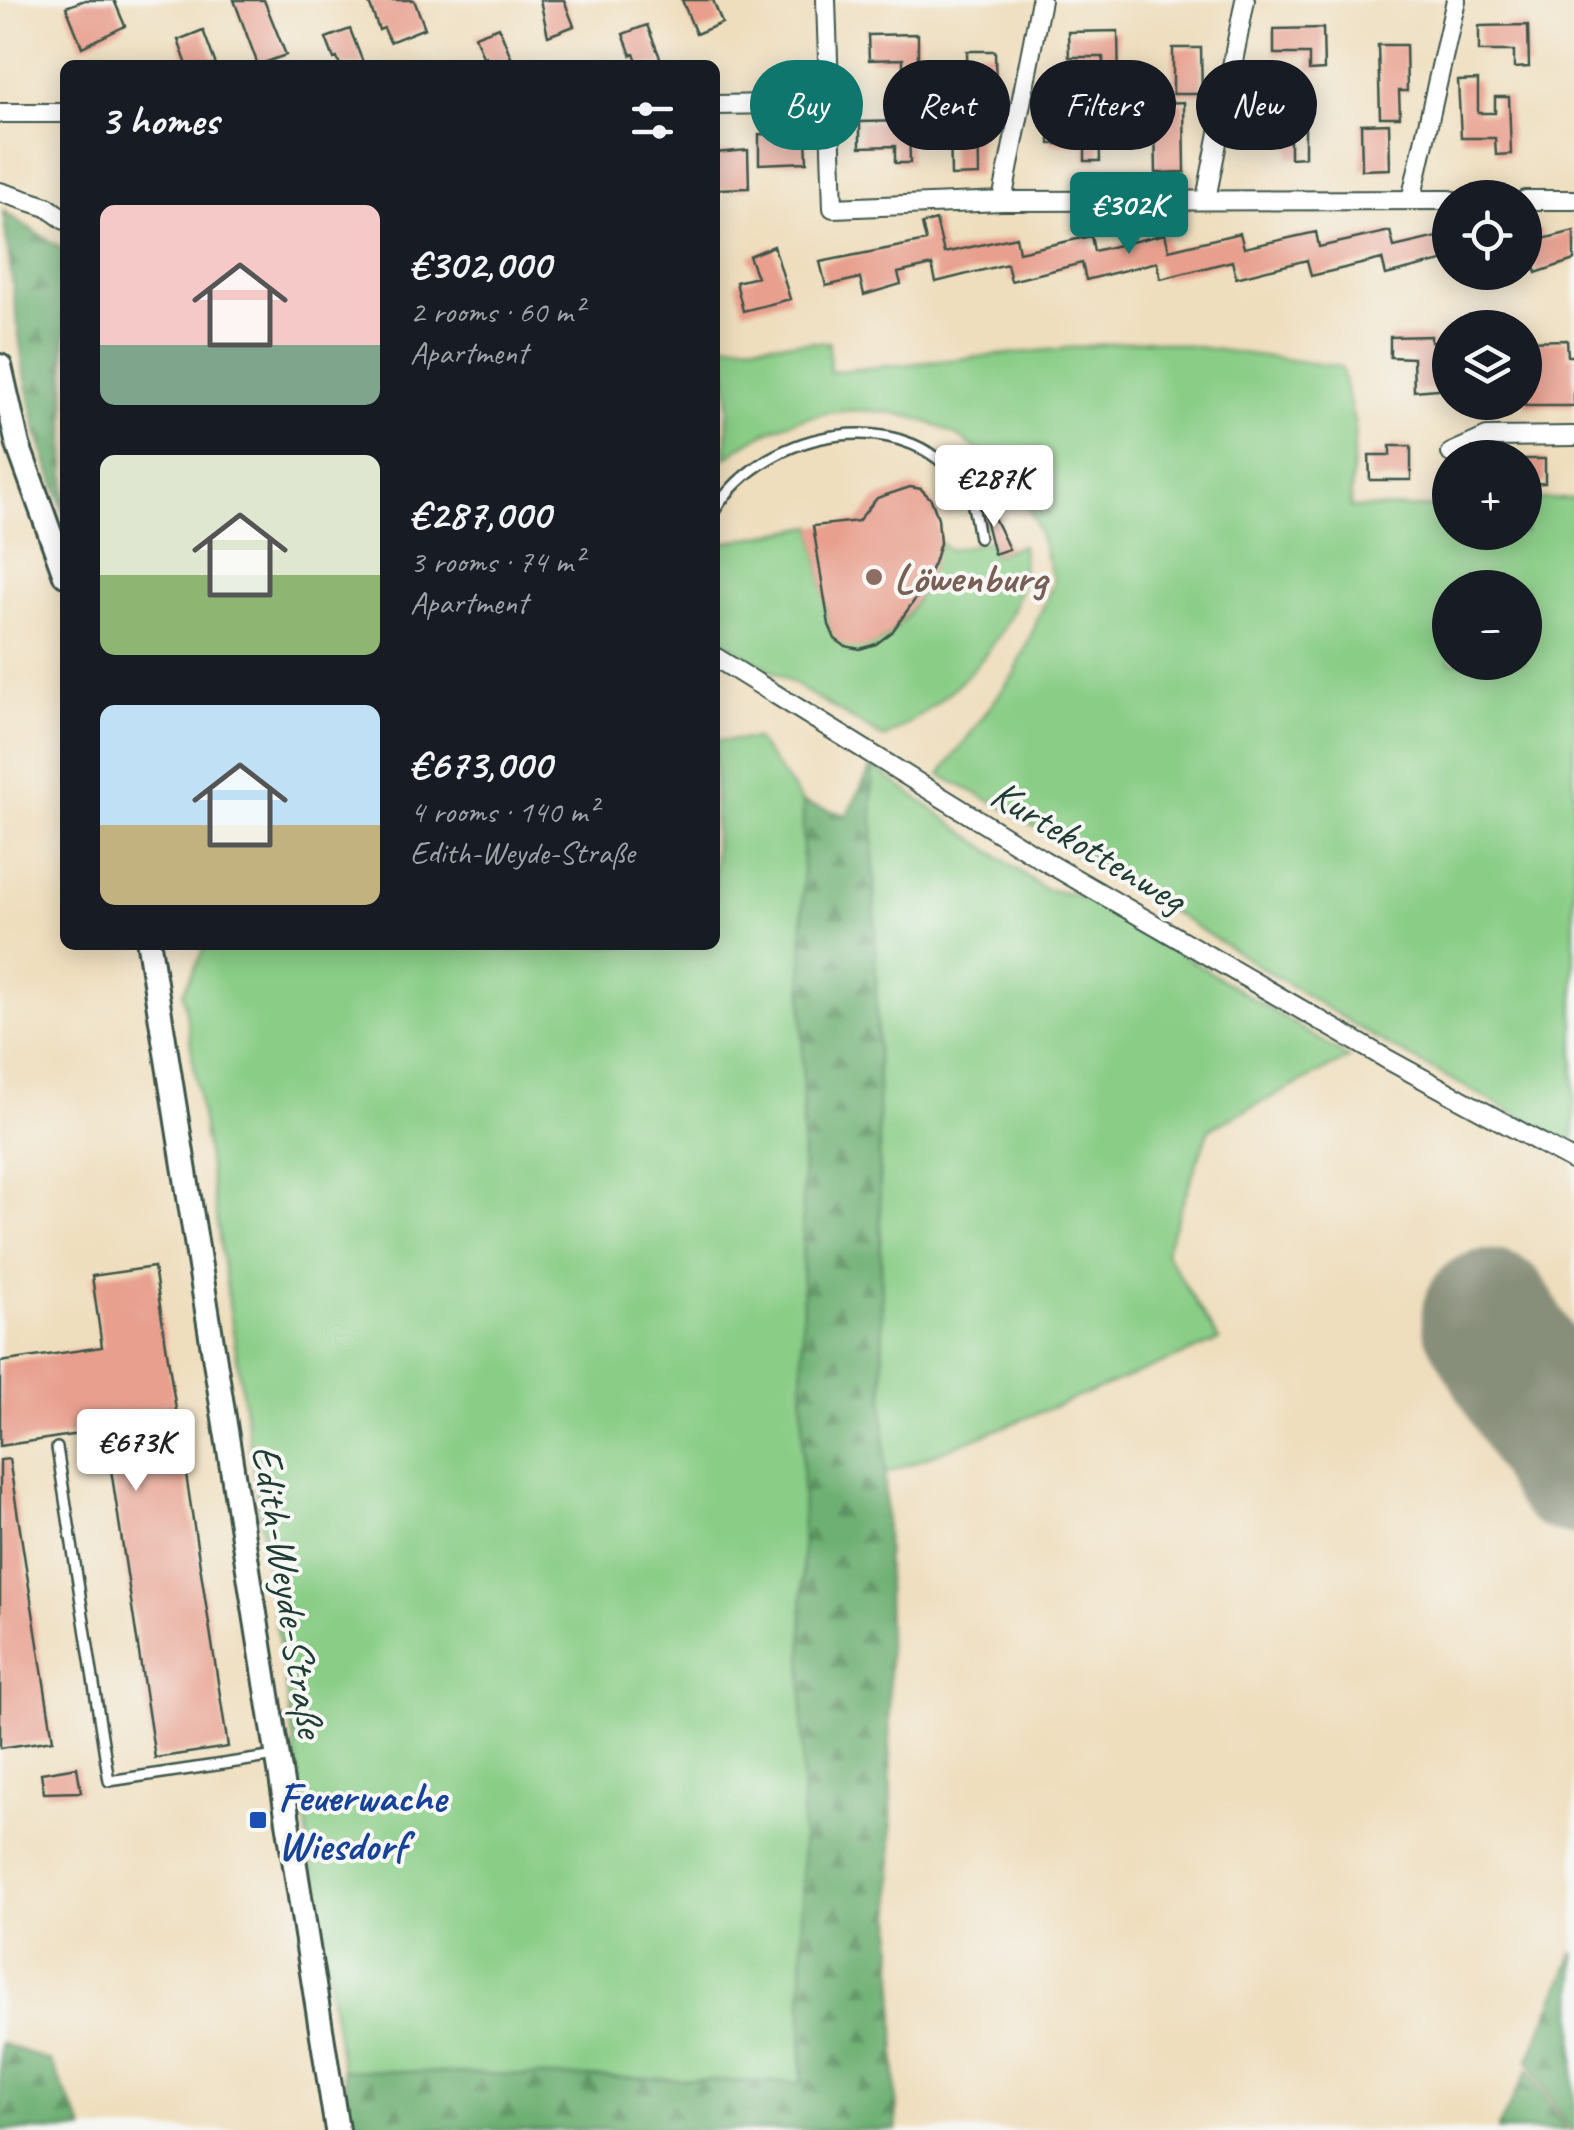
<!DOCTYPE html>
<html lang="en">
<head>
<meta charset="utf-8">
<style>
	body { margin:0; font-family:Caveat,sans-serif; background:#242831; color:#f1f3f6; height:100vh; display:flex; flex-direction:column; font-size:38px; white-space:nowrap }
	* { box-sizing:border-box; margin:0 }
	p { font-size:32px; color:#9ea1a6 }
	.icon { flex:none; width:55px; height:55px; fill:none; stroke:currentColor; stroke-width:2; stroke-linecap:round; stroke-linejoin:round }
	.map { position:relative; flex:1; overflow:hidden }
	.drawer { position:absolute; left:60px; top:60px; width:660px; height:890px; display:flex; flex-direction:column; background:#171b24; border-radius:15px; box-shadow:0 5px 25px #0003 }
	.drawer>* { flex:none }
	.guide { position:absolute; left:750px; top:60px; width:672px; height:90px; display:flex; gap:20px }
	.fabs { position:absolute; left:1432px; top:180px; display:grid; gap:20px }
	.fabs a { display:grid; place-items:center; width:110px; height:110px; border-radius:50%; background:#171b24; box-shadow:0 5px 25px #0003; font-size:50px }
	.price { position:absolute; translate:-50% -85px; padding:0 22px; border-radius:10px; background:#fff; color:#222; font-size:32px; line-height:65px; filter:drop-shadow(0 2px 5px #0008) }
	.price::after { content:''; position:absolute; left:50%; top:60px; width:30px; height:22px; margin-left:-15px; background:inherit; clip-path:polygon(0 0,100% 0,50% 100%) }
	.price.selected { background:#0f766e; color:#fff }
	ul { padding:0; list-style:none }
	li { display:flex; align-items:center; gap:30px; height:250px; padding:0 40px }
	li span { display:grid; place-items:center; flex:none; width:280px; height:200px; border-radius:15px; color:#555 }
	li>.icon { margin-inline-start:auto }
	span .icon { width:120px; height:120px; fill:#fffc; stroke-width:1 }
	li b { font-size:42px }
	h2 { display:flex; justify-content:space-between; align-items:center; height:120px; padding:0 40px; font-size:42px }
	.tag { padding:0 35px; border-radius:45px; background:#171b24; box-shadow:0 5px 25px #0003; font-size:35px; line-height:90px }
	.tag.selected { background:#0f766e; color:#fff }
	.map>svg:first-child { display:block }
	.green { fill:#89cd86; stroke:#54855d; stroke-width:2.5; fill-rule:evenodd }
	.forest { fill:url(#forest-firs); stroke:#467654; stroke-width:2.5 }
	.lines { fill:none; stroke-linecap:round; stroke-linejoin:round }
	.runway { stroke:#878e79; stroke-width:135 }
	.building { fill:#e89f8d }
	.service-casing { stroke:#3e5549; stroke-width:14 }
	.minor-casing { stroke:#3e5549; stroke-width:22 }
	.tertiary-casing { stroke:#3e5549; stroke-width:28 }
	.service { stroke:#fff; stroke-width:9 }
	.minor { stroke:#fff; stroke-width:18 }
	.tertiary { stroke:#fff; stroke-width:22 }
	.education-dot { fill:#8d6e63; stroke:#f6f6f2; stroke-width:4 }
	.transit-dot { fill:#1a4fb4; stroke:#f6f6f2; stroke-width:4 }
	.labels { text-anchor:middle; stroke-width:8; stroke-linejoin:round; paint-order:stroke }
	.education-label { font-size:42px; font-weight:bold; fill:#785e54; stroke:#f6f6f2; text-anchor:start }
	.street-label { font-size:42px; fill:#1f3d34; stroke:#f6f6f2 }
	.transit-label { font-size:42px; font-weight:bold; fill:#164399; stroke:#f6f6f2; text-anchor:start }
</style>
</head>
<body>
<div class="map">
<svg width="1574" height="2130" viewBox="0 0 1574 2130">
	<defs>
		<pattern id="forest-firs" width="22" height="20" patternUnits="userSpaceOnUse" patternTransform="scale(2.5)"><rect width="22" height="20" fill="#6eb073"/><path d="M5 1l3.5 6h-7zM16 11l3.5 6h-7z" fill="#5a905f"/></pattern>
	</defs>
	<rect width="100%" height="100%" fill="#f6f6f2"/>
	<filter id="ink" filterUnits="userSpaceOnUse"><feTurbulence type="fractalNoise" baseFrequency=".01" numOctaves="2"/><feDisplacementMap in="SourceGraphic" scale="20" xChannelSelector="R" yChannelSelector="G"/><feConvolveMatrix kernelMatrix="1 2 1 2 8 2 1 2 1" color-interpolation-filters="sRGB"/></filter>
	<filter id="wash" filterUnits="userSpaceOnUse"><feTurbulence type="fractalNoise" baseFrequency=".0048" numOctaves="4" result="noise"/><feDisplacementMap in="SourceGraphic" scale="40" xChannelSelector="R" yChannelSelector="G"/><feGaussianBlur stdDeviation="2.25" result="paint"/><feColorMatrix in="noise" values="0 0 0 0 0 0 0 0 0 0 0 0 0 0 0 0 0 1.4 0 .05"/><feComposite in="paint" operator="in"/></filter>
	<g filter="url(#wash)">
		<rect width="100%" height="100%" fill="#efdebe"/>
		<path class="green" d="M1147,340L1341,367L1355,426L1350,508L1430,507L1450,512V532H1525V499H1574V1151L1536,1125L1380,1041L1001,806L940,775L1015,673L1054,581C1045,556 1039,525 1026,502C1020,492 1008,483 1000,474C992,465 984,454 974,447C899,392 796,402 726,458L729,395L723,344L829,342L830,372ZM1450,588H1525V662H1450Z
			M813,526L829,625L836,639C845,643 855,649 865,647C903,641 930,575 940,543L949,550L989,541L994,555L1022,545C1033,628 949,702 884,738L715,637V544Z
			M756,739L803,803L802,2084L342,2070L183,992L206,945H715V741Z
			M872,766L1044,889L1088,897L1349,1058L1209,1129L1165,1252L1219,1341L885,1474Z"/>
		<path class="forest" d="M3,211L65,251V513L38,437L23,365Z
			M872,766L897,2130H352L342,2070L802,2083L803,803L847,815Z
			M1574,1952V2130H1569L1529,2060Z
			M0,2043L50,2061L84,2130H0Z
			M1529,2069L1565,2130H1497Z"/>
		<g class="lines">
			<path class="runway" d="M1489,1317L1574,1467"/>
		</g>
		<g id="blocks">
			<path class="building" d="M85,0H114L125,26L82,47L66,7Z
				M234,0H264L286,55L258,65Z
				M368,0H414L425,28L390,42L384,28L379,30Z
				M540,0H564L574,26L548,36Z
				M682,0H713L722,23L696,34Z
				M647,25L663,65H639L634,54L631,55L623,34Z
				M1528,25L1529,67L1514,68V51H1479V26Z
				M499,27L514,65H489L486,56L483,57L475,36Z
				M1323,28L1324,70L1309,71V54H1274V29Z
				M350,29L364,65H340L337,58L334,59L326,38Z
				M203,30L216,65H187L178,40Z
				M1118,31L1119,88H1104L1103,57H1069L1068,32Z
				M918,34V76H903V59L869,60L868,35Z
				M1378,45H1406L1407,91H1399L1400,117H1380Z
				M1173,48H1201L1202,94H1173Z
				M967,51H995L996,97H978L979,175L951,176L950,129H960L959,96H968Z
				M1478,80V113H1495V97H1509L1511,154L1496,155L1495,138H1461L1458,81Z
				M1270,83L1271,115H1305V157L1290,158V141H1255L1253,84Z
				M1067,86L1068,119L1099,118L1100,161H1085V144H1050L1048,87Z
				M1184,102L1185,172L1156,173L1155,127L1165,126V103Z
				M909,121L910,163H895V146L860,147V122Z
				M1389,123L1390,169L1362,170L1361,124Z
				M759,134L806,135L807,162L759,164Z
				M748,150L749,188L715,189V153Z
				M936,220L944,253L1016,237L1019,252L1091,236L1094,251L1165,234L1169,250L1240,233L1244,248L1316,232L1319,247L1390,231L1394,247L1450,234V259L1386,275L1382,259L1311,276L1307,260L1236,278L1232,261L1161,279L1157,262L1086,280L1082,263L1011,281L1007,264L936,282L932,265L898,273L901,284L864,295L860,278L826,286L820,262L926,241L922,224Z
				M1541,229L1543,239L1574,231V260L1536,273L1532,257L1525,258V232Z
				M774,246L790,299L743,311L736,282L757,277L749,256Z
				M1431,336V342H1450V388L1414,391L1413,358L1390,357V337Z
				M1567,340L1568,356H1574V406H1525V341Z
				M1390,446H1411V480H1370L1369,455H1390Z
				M1525,459H1545V483L1525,484Z
				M910,487L921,489L931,499L938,518L940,543L934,563L921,591L892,632L876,644L860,649L845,646L835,639L829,625L813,526L858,521L877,498Z
				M984,497L1009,549L994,554L980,499Z
				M154,1267L228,1747L155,1758L105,1430L0,1446V1362L102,1347L92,1276Z
				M9,1459L53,1740L0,1748V1460Z
				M77,1767L81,1792L44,1793L41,1773Z"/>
		</g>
	</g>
	<g filter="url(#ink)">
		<use href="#blocks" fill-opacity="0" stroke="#3e5549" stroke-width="2.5"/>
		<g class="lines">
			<g class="service-casing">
				<path id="service" d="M715,510C766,427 913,399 968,493C975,505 976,524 979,538
					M57,1448L109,1781L276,1756"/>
			</g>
			<g class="minor-casing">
				<path id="minor" d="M826,0L833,208L1002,201L1450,200
					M715,105L827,103
					M0,113H65
					M0,192L47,207L65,220
					M1206,199L1245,0
					M1411,200L1456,0
					M1525,200H1574
					M1002,201L1041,0
					M1451,453L1487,437L1574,436
					M715,657L1043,860L1385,1058L1574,1161"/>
			</g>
			<g class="tertiary-casing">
				<path id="tertiary" d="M0,366L18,445L65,575
					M149,945L337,2130"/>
			</g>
			<use href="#service" class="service"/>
			<use href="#minor" class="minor"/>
			<use href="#tertiary" class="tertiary"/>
		</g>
	</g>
	<circle class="education-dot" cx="874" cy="577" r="10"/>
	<rect class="transit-dot" x="248" y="1810" width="20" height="20" rx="5"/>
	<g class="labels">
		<g class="education-label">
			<text x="894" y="592">Löwenburg</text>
		</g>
		<g class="street-label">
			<text transform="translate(1089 845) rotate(31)" y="15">Kurtekottenweg</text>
			<text transform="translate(290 1591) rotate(81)" y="15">Edith-Weyde-Straße</text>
		</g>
		<g class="transit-label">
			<text x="278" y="1811">Feuerwache<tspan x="278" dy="48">Wiesdorf</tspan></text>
		</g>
	</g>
</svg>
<div class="fabs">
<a><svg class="icon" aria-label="locate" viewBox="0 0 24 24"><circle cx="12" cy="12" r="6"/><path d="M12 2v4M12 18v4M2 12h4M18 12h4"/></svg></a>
<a><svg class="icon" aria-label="layers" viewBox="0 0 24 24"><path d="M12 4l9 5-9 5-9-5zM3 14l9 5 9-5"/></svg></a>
<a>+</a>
<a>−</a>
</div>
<b class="price selected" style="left:1129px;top:257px">€302K</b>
<b class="price" style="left:994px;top:530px">€287K</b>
<b class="price" style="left:136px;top:1494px">€673K</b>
<div class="guide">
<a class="tag selected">Buy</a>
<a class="tag">Rent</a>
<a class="tag">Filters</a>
<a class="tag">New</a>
</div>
<section class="drawer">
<h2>3 homes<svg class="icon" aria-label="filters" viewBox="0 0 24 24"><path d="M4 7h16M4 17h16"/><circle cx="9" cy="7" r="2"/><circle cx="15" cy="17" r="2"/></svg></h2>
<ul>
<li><span style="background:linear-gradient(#f6c9c9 70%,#7fa58c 0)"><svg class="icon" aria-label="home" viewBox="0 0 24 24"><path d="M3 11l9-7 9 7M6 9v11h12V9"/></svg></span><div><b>€302,000</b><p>2 rooms · 60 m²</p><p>Apartment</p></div></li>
<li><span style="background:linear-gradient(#dfe7d0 60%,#8fb573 0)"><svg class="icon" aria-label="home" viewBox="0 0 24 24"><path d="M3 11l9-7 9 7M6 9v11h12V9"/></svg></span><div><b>€287,000</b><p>3 rooms · 74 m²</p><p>Apartment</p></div></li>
<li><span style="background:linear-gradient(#bfe0f5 60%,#c2b280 0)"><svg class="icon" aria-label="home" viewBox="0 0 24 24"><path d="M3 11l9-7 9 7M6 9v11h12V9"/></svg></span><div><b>€673,000</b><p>4 rooms · 140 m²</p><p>Edith-Weyde-Straße</p></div></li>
</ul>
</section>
</div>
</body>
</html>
